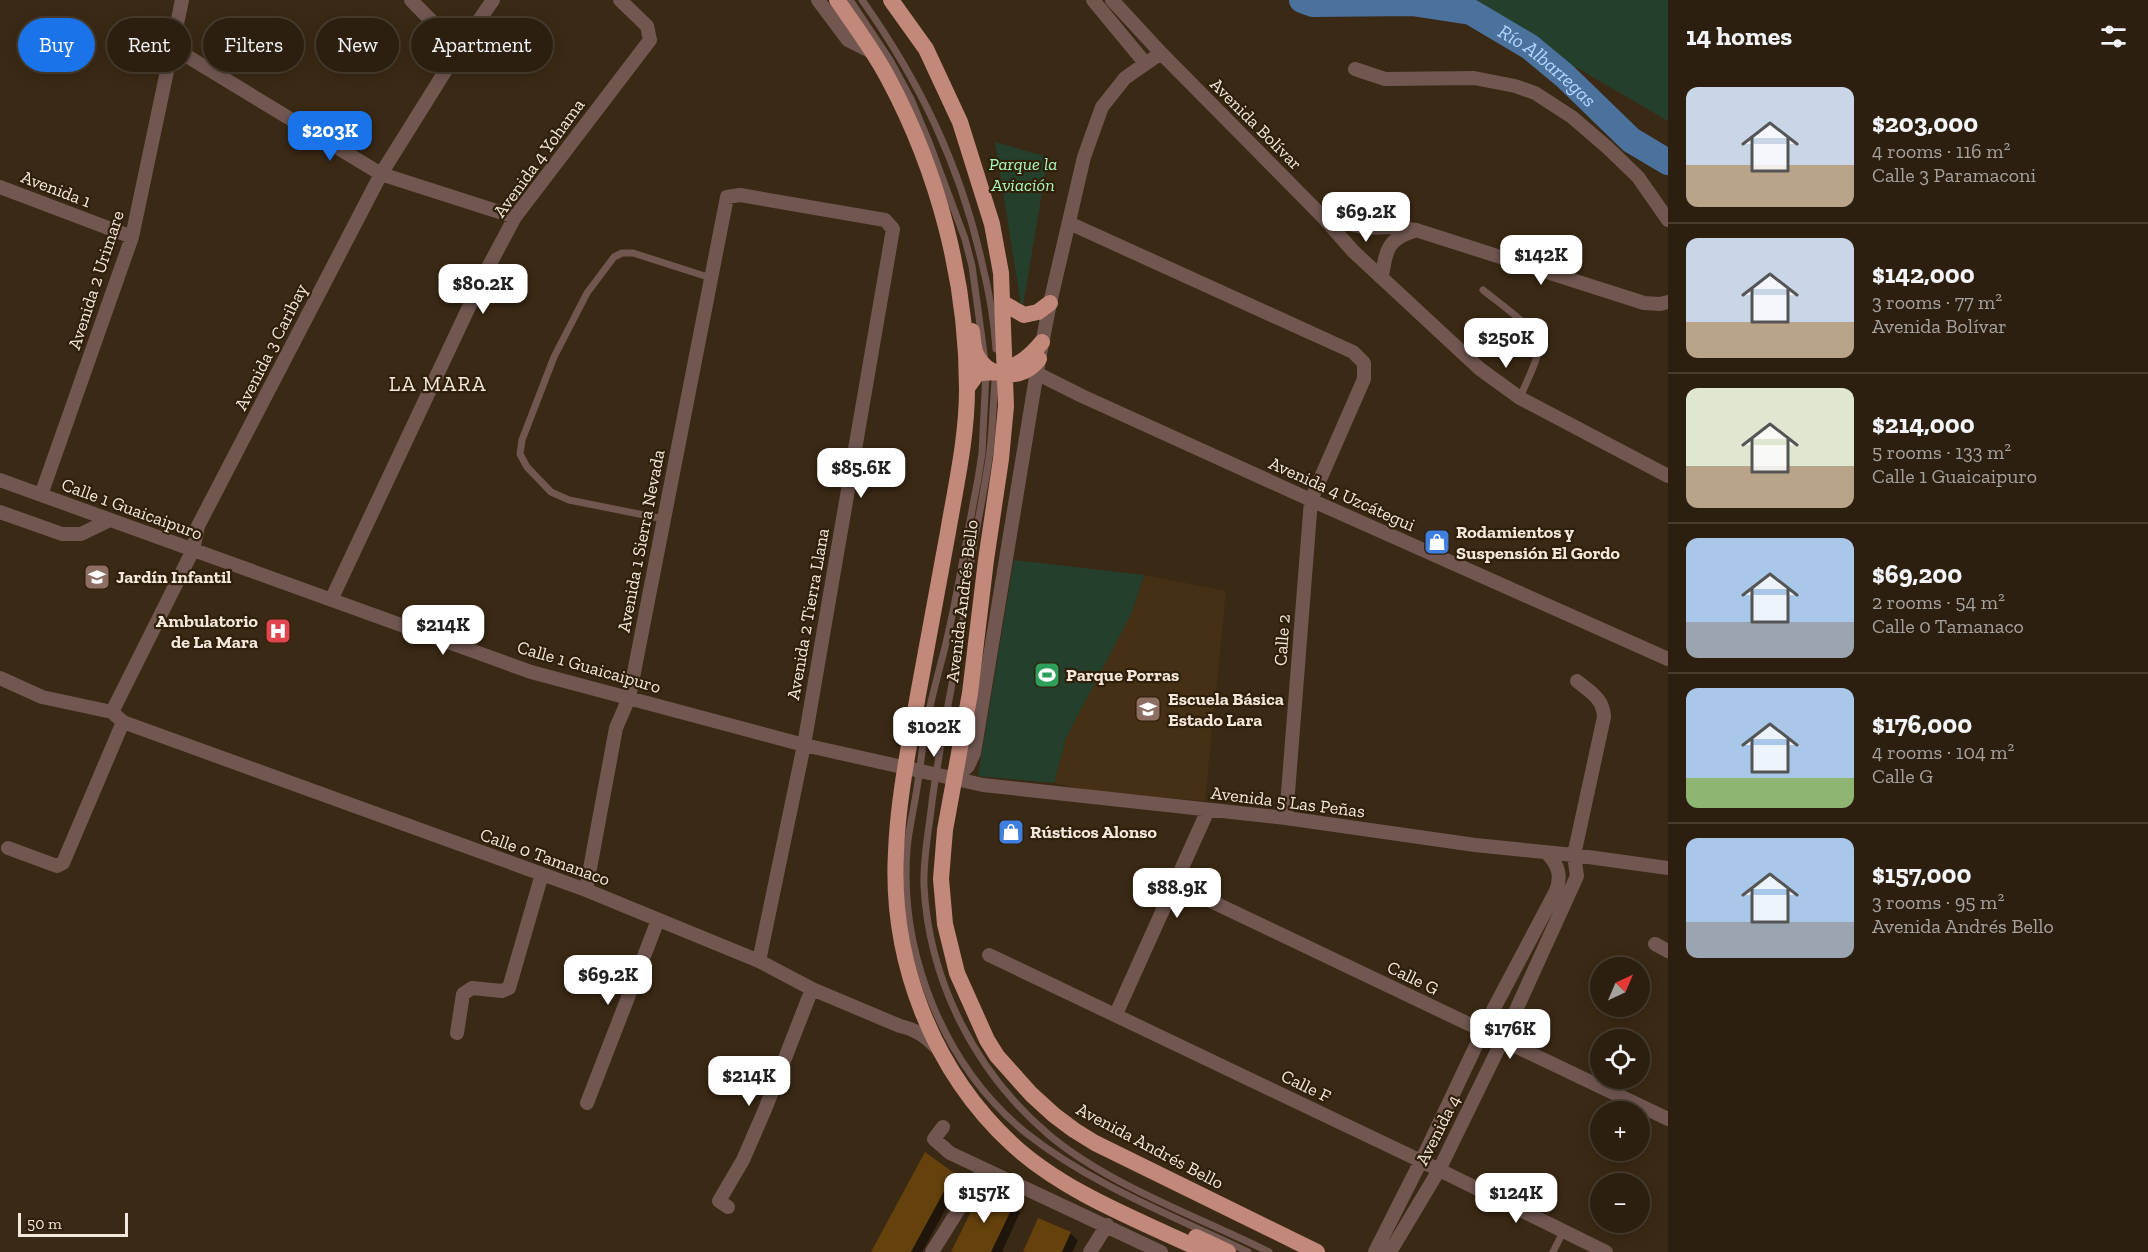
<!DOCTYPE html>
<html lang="en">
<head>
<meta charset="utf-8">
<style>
	body { margin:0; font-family:"Zilla Slab",serif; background:#382c1d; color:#f1f3f6; height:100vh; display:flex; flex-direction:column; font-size:22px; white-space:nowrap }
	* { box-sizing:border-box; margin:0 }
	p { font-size:20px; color:#a6a29e }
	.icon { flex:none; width:33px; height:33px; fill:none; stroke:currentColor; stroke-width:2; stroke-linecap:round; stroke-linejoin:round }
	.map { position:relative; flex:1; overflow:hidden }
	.sheet { display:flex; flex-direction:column; background:#2c1f0f; width:480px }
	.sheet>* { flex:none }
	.guide { position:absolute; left:18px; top:18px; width:570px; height:54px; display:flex; gap:12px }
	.needle { width:39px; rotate:44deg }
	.fabs { position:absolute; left:1590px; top:957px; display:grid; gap:12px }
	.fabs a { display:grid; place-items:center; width:60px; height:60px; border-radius:50%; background:#2c1f0f; box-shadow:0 3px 15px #0003,0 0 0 2px #483d2f; font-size:30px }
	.scale { position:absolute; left:18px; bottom:15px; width:110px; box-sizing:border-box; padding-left:6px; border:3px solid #f3e8db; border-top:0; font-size:16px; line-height:21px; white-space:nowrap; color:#f3e8db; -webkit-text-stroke:4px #301f0a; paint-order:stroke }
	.price { position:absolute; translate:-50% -51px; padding:0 14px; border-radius:12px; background:#fff; color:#222; font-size:20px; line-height:39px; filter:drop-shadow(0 2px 3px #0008) }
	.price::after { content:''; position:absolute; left:50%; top:36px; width:18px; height:14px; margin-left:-9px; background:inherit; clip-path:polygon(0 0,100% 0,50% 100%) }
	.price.on { background:#1a73e8; color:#fff }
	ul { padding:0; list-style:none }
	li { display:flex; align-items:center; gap:18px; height:150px; padding:0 18px }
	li+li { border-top:2px solid #483d2f }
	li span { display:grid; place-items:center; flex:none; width:168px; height:120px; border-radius:12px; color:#555 }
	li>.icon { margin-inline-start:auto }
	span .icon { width:72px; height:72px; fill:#fffc; stroke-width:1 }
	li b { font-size:26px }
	h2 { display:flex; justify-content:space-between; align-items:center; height:72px; padding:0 18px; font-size:26px }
	.chip { padding:0 21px; border-radius:27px; background:#2c1f0f; box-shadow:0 3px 15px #0003,0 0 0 2px #483d2f; font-size:21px; line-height:54px }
	.chip.on { background:#1a73e8; color:#fff }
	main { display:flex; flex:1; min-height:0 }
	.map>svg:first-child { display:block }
	.built { fill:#463015 }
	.green { fill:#24402c }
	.shadow { fill:#0007 }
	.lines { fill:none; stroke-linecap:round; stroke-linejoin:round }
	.river { stroke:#4a729d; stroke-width:26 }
	.building { fill:#65410c }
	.service { stroke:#725751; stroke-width:7 }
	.minor { stroke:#725751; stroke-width:14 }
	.trunk { stroke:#c2887a; stroke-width:16 }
	.labels { text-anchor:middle; stroke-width:4.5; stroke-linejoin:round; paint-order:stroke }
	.street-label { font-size:18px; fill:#f3e8db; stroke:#301f0a }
	.park-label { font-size:18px; font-style:italic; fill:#a8f9bf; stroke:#301f0a }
	.poi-label { font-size:18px; font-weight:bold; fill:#f3e8db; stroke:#301f0a; text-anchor:start }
	.water-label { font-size:20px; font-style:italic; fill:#b4d8ff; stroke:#301f0a }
	.quarter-label { font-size:21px; letter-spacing:1.5px; fill:#f3e8db; stroke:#301f0a }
</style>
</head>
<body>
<main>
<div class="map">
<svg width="1668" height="1252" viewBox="0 0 1668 1252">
	<rect width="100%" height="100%" fill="#3a2914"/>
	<path class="built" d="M1144,575L1226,591L1205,801L1092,791L1054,783L1066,738L1132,612Z"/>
	<path class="green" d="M1297,0H1668V121L1497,21L1458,6L1313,4Z
		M995,142L1048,157L1022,311Z
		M1014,560L1144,575L1132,612L1066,738L1054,783L978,776Z"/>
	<path class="shadow" d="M953,1174L961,1181L922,1252H872Z
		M1013,1205L1020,1212L1002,1252H953Z
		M1070,1233L1078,1241L1072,1252H1025Z"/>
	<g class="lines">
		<path class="river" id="s1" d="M1302,0L1313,4L1412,3L1471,12L1530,47L1565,76L1631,140L1668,162"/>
	</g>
	<path class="building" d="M925,1152L954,1173L911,1252H871Z
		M982,1189L1014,1204L991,1252H951Z
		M1038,1218L1071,1232L1062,1252H1023Z"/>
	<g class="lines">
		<path class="service" d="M850,0L890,60L911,99L929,142L965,239L972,266L985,361
			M862,0C920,82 960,165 982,263C989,291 994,320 996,349
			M1483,290C1496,301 1538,329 1539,345C1539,359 1525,384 1520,398
			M986,372L982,453L978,479C967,534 959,589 946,643C939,672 930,701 925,731C922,750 920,769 917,788C914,808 909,828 907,849C899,954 944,1066 1026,1133C1092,1185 1173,1216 1248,1252
			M996,372C993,398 993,425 990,451C985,488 977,524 971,561C967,589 964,617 959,645C950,697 939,749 932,802C929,830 923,857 924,886C929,982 976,1073 1049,1135C1110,1186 1197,1216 1269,1252
			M664,519L569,500L551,492L527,467L520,454L522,440L554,357L587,293L614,257L622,253H633L711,278
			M1553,1252L1564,1230"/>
		<path class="minor" d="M411,0L459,49
			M493,0L459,49L381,174L198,526L193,550L112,712L123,722L586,890L759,961L812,989L900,1026C915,1029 924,1035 936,1047
			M818,0L848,40L874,53
			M1093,0L1145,63
			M1112,0L1161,53L1323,217L1353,251L1480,369L1520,398L1668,476
			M172,47L381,174L515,217
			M1355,69L1385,79L1474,78L1515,86L1535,93L1572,117L1608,148L1638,177L1668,220
			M0,187L132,237
			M1323,217L1366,228L1393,227L1416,230L1644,303L1660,304L1668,302
			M1069,223L1353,352L1364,363V379L1311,500L1286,818
			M1382,276C1386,251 1387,239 1414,231
			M1036,373L1082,396L1311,500L1668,659
			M0,480L531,672L804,745L983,785L1286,818L1475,845L1574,855L1668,868
			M41,495L132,237L182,0
			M0,512L62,534H81L110,520
			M332,598L484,275L515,217L650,40L647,26L620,0
			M0,678L42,697L112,712
			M954,779L968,766L974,753L1039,359L1050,303L1084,157L1102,107L1125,78L1161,53
			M8,848L57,866L63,863L123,722
			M1175,884L1668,1119
			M586,890L616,728L629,698L727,197L740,195L885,220L893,229L804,745L759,961
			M1655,944L1668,951
			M989,955L1421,1161L1606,1252
			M1116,1014L1208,810
			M457,1033L463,994L472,988L502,991L509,988L542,874
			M587,1103L658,920
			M943,1127L934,1139L950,1153L1161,1252
			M728,1207L719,1201L743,1160L766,1107L812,989
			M932,1252L984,1169
			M1090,1252L1107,1225
			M1375,1252L1427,1149L1492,1012L1556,891C1562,875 1558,865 1547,853
			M1390,1252L1439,1170L1502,1041L1577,876L1574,855L1604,717C1603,698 1591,693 1577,681"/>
		<path class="trunk" d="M837,0C855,26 874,51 888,78C939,173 967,282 967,389C967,437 956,485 948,532C938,586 928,640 918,695C909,747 898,799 896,852C890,959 932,1070 1012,1144C1065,1193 1141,1221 1206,1252
			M891,0L926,49L960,122L992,224L1001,273L1006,406L1001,459L986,560L970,693L945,830L941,879L945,924L957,973L987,1040L997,1056L1031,1094L1054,1115L1074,1130L1095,1143L1317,1252
			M1003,303L1024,315L1038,312L1050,303
			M972,331C973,339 973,347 976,354C989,380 1023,381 1039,359
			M967,388L977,374C984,372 990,373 997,372C1015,368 1031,356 1042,342
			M1196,1237L1228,1252"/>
	</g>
	<defs>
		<g id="shop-square" transform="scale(1.35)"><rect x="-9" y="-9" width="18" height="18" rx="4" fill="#3f7fe0" stroke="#301f0a"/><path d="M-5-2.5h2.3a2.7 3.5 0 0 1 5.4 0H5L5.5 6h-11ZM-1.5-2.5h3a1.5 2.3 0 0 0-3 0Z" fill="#fff"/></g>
		<g id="school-square" transform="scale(1.35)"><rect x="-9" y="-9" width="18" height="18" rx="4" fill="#8d6e63" stroke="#301f0a"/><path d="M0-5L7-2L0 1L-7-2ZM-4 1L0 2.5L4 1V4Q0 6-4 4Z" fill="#fff"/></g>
		<g id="hospital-square" transform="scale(1.35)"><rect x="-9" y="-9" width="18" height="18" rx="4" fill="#e0444e" stroke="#301f0a"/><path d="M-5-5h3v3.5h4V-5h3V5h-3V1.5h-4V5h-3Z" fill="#fff"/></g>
		<g id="stadium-square" transform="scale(1.35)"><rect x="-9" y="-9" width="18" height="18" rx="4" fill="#2e9e5b" stroke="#301f0a"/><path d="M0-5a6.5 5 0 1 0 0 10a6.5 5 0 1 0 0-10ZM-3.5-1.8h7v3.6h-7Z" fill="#fff"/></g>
	</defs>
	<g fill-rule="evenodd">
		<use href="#shop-square" x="1437" y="542"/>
		<use href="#school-square" x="97" y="577"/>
		<use href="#hospital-square" x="278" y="631"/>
		<use href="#stadium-square" x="1047" y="675"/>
		<use href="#school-square" x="1148" y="709"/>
		<use href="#shop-square" x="1011" y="832"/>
	</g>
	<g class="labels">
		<g class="street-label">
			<text transform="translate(1256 124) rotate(45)" y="6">Avenida Bolívar</text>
			<text transform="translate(539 158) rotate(-54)" y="6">Avenida 4 Yohama</text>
			<text transform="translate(56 189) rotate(21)" y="6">Avenida 1</text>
			<text transform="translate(96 280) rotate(-72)" y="6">Avenida 2 Urimare</text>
			<text transform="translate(271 347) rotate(-63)" y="6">Avenida 3 Caribay</text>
			<text transform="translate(1342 494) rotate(24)" y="6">Avenida 4 Uzcátegui</text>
			<text transform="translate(132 509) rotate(20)" y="6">Calle 1 Guaicaipuro</text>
			<text transform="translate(641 541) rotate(-79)" y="6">Avenida 1 Sierra Nevada</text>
			<text transform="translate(962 601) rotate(-83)" y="6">Avenida Andrés Bello</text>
			<text transform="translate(808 614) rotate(-80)" y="6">Avenida 2 Tierra Llana</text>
			<text transform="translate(1282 640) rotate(-86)" y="6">Calle 2</text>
			<text transform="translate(589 667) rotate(16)" y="6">Calle 1 Guaicaipuro</text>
			<text transform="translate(1288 802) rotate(7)" y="6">Avenida 5 Las Peñas</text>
			<text transform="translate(545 857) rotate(20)" y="6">Calle 0 Tamanaco</text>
			<text transform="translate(1413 978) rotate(26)" y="6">Calle G</text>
			<text transform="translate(1306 1086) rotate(26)" y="6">Calle F</text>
			<text transform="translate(1438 1130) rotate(-63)" y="6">Avenida 4</text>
			<text transform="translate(1150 1146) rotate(28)" y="6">Avenida Andrés Bello</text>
		</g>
		<g class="park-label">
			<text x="1023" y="170">Parque la<tspan x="1023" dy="21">Aviación</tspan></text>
		</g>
		<g class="poi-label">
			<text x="1456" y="538">Rodamientos y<tspan x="1456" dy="21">Suspensión El Gordo</tspan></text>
			<text x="116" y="583">Jardín Infantil</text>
			<text x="258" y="627" text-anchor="end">Ambulatorio<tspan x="258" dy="21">de La Mara</tspan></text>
			<text x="1066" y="681">Parque Porras</text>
			<text x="1168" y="705">Escuela Básica<tspan x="1168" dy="21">Estado Lara</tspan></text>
			<text x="1030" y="838">Rústicos Alonso</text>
		</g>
		<g class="water-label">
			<text dy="7" stroke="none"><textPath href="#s1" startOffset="264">Río Albarregas</textPath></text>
		</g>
		<g class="quarter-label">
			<text x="438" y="391">LA MARA</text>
		</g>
	</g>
</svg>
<div class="fabs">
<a><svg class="needle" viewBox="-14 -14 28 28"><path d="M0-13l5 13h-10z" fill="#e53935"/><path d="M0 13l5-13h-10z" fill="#a6a29e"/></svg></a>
<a><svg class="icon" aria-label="locate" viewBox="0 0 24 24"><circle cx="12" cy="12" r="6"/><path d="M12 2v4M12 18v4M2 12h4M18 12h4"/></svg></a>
<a>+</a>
<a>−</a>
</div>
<div class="scale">50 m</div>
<b class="price on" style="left:330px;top:162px">$203K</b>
<b class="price" style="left:1366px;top:243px">$69.2K</b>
<b class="price" style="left:1541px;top:286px">$142K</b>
<b class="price" style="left:483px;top:315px">$80.2K</b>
<b class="price" style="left:1506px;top:369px">$250K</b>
<b class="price" style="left:861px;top:499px">$85.6K</b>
<b class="price" style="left:443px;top:656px">$214K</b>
<b class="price" style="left:934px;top:758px">$102K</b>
<b class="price" style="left:1177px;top:919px">$88.9K</b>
<b class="price" style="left:608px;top:1006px">$69.2K</b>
<b class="price" style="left:1510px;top:1060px">$176K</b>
<b class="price" style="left:749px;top:1107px">$214K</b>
<b class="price" style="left:984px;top:1224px">$157K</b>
<b class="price" style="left:1516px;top:1224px">$124K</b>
<div class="guide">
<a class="chip on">Buy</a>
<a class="chip">Rent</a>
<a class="chip">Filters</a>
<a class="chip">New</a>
<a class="chip">Apartment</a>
</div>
</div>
<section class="sheet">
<h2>14 homes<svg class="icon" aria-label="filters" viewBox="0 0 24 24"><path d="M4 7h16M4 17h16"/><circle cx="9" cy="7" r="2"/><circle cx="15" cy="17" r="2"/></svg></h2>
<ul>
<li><span style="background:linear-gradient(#c9d6e8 65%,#b9a48a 0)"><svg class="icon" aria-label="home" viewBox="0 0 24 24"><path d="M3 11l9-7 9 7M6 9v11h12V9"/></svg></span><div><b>$203,000</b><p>4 rooms · 116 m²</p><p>Calle 3 Paramaconi</p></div></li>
<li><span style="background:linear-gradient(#c9d6e8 70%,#b9a48a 0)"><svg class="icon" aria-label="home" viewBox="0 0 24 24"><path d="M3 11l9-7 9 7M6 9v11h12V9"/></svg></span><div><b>$142,000</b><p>3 rooms · 77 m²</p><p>Avenida Bolívar</p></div></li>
<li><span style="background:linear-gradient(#dfe7d0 65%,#b9a48a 0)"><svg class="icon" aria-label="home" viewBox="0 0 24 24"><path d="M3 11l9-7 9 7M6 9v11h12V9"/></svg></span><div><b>$214,000</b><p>5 rooms · 133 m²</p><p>Calle 1 Guaicaipuro</p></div></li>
<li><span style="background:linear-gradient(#a9c7e8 70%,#9aa5b1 0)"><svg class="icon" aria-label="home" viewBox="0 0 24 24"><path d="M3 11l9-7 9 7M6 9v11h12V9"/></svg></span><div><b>$69,200</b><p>2 rooms · 54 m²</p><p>Calle 0 Tamanaco</p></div></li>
<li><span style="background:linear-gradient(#a9c7e8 75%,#8fb573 0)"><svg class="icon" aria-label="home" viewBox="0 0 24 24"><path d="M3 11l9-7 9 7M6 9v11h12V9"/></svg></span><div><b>$176,000</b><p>4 rooms · 104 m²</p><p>Calle G</p></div></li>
<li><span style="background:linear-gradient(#a9c7e8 70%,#9aa5b1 0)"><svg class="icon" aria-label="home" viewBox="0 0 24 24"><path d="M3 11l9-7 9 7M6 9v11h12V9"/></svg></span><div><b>$157,000</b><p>3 rooms · 95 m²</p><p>Avenida Andrés Bello</p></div></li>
</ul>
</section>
</main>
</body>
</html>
